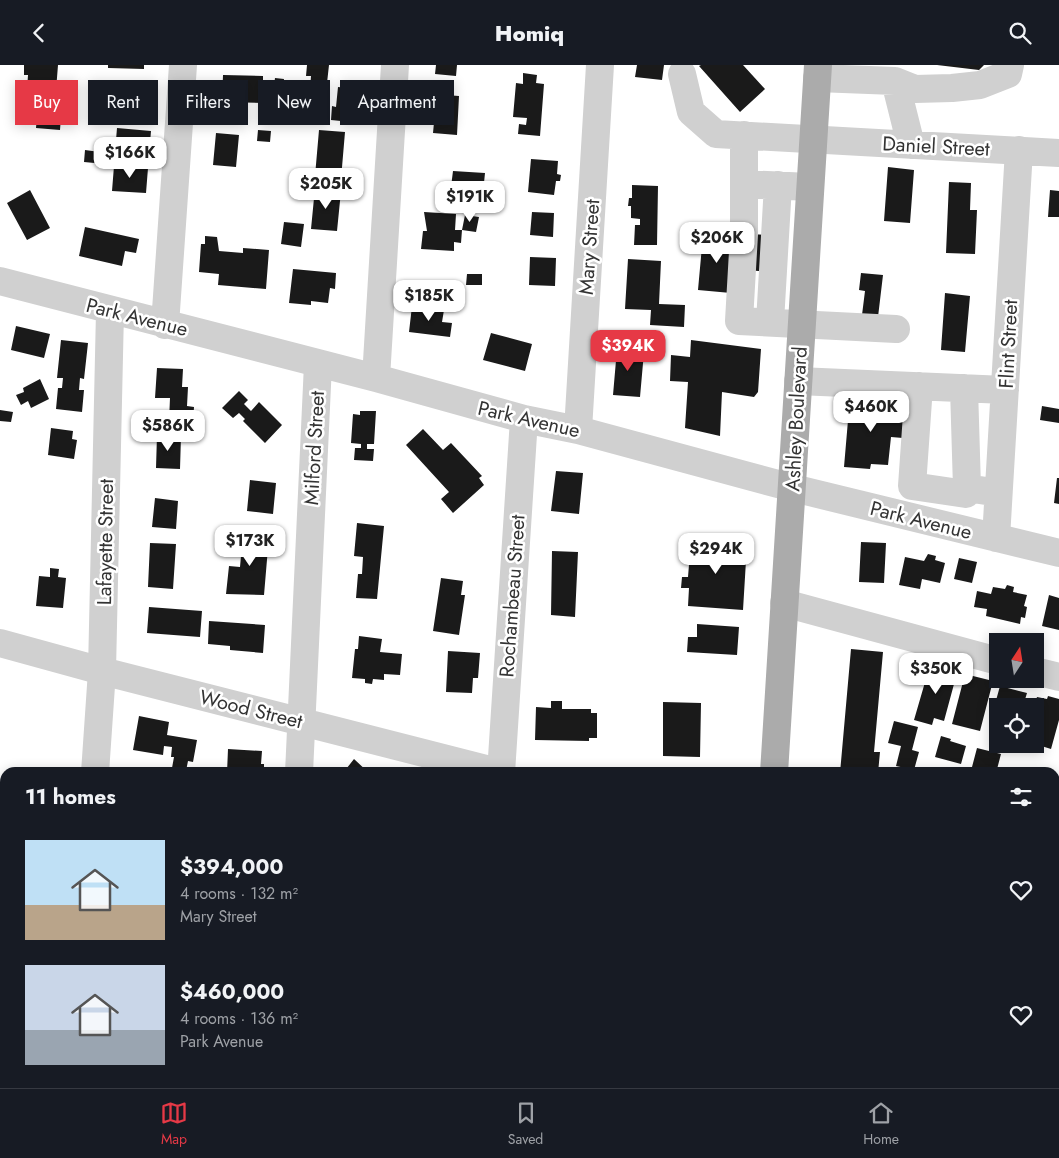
<!DOCTYPE html>
<html lang="en">
<head>
<meta charset="utf-8">
<style>
	body { margin:0; font-family:Jost,sans-serif; background:#242831; color:#f1f3f6; height:100vh; display:flex; flex-direction:column; font-size:19px; white-space:nowrap }
	* { box-sizing:border-box; margin:0 }
	p { font-size:16px; color:#9ea1a6 }
	.icon { flex:none; width:28px; height:28px; fill:none; stroke:currentColor; stroke-width:2; stroke-linecap:round; stroke-linejoin:round }
	.map { position:relative; flex:1; overflow:hidden }
	.sheet { position:absolute; left:0px; top:702px; width:1060px; height:321px; display:flex; flex-direction:column; background:#171b24; border-radius:15px 15px 0 0; box-shadow:0 2px 12px #0003 }
	.sheet>* { flex:none }
	.banner { position:absolute; left:15px; top:15px; width:500px; height:45px; display:flex; gap:10px }
	.needle { width:32px; rotate:12deg }
	.tools { position:absolute; left:989px; top:568px; display:grid; gap:10px }
	.tools a { display:grid; place-items:center; width:55px; height:55px; border-radius:0px; background:#171b24; box-shadow:0 2px 12px #0003; font-size:25px }
	.price { position:absolute; translate:-50% -42px; padding:0 11px; border-radius:10px; background:#fff; color:#222; font-size:16px; line-height:32px; filter:drop-shadow(0 1px 2px #0008) }
	.price::after { content:''; position:absolute; left:50%; top:30px; width:15px; height:11px; margin-left:-8px; background:inherit; clip-path:polygon(0 0,100% 0,50% 100%) }
	.price.current { background:#e63946; color:#fff }
	ul { padding:0; list-style:none }
	li { display:flex; align-items:center; gap:15px; height:125px; padding:0 25px }
	li span { display:grid; place-items:center; flex:none; width:140px; height:100px; border-radius:0px; color:#555 }
	li>.icon { margin-inline-start:auto }
	span .icon { width:60px; height:60px; fill:#fffc; stroke-width:1 }
	li b { font-size:21px }
	h2 { display:flex; justify-content:space-between; align-items:center; height:60px; padding:0 25px; font-size:21px }
	.tag { padding:0 18px; border-radius:0px; background:#171b24; box-shadow:0 2px 12px #0003; font-size:18px; line-height:45px }
	.tag.current { background:#e63946; color:#fff }
	header { display:flex; justify-content:space-between; align-items:center; height:65px; padding:0 25px; background:#171b24; font-size:22px; font-weight:800 }
	.menu { display:flex; justify-content:space-around; align-items:center; height:70px; border-top:1px solid #363941; background:#171b24; font-size:14px; color:#9ea1a6 }
	.menu a { display:grid; justify-items:center; gap:2px }
	.menu .current { color:#e63946 }
	.map>svg:first-child { display:block }
	.building { fill:#1a1a1a }
	.lines { fill:none; stroke-linecap:round; stroke-linejoin:round }
	.minor { stroke:#d0d0d0; stroke-width:28 }
	.major { stroke:#ababab; stroke-width:28 }
	.labels { text-anchor:middle; stroke-width:5; stroke-linejoin:round; paint-order:stroke }
	.street-label { font-size:20px; fill:#333; stroke:#fff }
</style>
</head>
<body>
<header><svg class="icon" aria-label="back" viewBox="0 0 24 24"><path d="M15 5l-7 7 7 7"/></svg>Homiq<svg class="icon" aria-label="search" viewBox="0 0 24 24"><circle cx="10" cy="10" r="6"/><path d="M15 15l6 6"/></svg></header>
<div class="map">
<svg width="1059" height="1023" viewBox="0 0 1059 1023">
	<rect width="100%" height="100%" fill="#fff"/>
	<path class="building" d="M24,0H58L55,38L62,39L60,65L36,63L39,26L27,25L28,10H24Z
		M108,0H144V4L108,3Z
		M307,0H329L326,27L310,25L311,11H306Z
		M436,0H457L456,11L435,9Z
		M637,0H664L662,15L635,12Z
		M701,0H743L765,24L740,47L699,1Z
		M937,0H984L979,5Z
		M523,8L537,10L536,18L544,19L540,71L518,69L519,59L526,60L527,53L513,52L516,18L523,19Z
		M223,10L263,11V38L222,37Z
		M275,13L284,14L282,30L273,29Z
		M338,22L365,25L361,58L331,55L332,41L336,42Z
		M120,26L154,29L152,53L118,50Z
		M431,29L459,31L457,70L433,68L435,47H430Z
		M117,63L151,66L149,90L115,87Z
		M258,65L271,66L270,77L257,76Z
		M319,65L345,67L341,114L315,111Z
		M216,68L239,70L236,102L213,100Z
		M85,85L107,88L105,99L84,97Z
		M531,94L558,96L557,109L561,110L560,116H556L554,130L528,127Z
		M114,101L148,103L146,128L112,126Z
		M888,102L914,105L910,158L884,156Z
		M453,106L485,108L482,137L456,135L457,123L451,122Z
		M949,117L971,118L970,145H977L975,189L946,188Z
		M632,120L658,121L657,180H634L635,160H640V154L631,153V141H628L629,133H632Z
		M315,123L341,126L337,166L311,164Z
		M30,125L50,163L27,175L7,138Z
		M1050,125L1059,126V152H1048Z
		M424,147L456,149L455,165H462L461,178L454,177V186L421,184L423,166H427Z
		M532,147L554,148L553,172L530,170Z
		M465,150L479,152L476,167L462,165Z
		M284,157L304,159L301,182L281,179Z
		M85,162L139,174L136,188L125,186L122,201L79,191Z
		M749,169L771,170L769,207L747,205Z
		M703,170L735,173L731,228L698,225Z
		M205,171L217,172L219,186L243,188V183L269,185L266,224L218,220L219,209L199,207L201,179H205Z
		M530,192L556,193L555,221L529,220Z
		M628,194L661,196L659,239L685,240L684,262L650,260L651,245L625,244Z
		M293,204L336,208L335,224L330,223L328,238L311,236V240L289,238Z
		M861,208L883,210L878,252L862,250L865,226L859,225Z
		M467,209H482V220H466Z
		M945,228L970,231L965,287L941,285Z
		M431,237H436L435,244L444,245L442,257L452,258L450,272L409,267L412,241L430,243Z
		M16,261L50,269L44,293L11,285Z
		M491,268L532,279L525,306L483,295Z
		M61,275L88,278L84,314L80,313L79,325H84L82,347L56,344L58,323H62L63,313H57Z
		M691,275L761,284L758,327L754,332L722,327L720,371L685,363L688,317L670,316L671,290L690,292Z
		M623,279L634,280L633,286L644,287L640,332L613,330L617,284L623,285Z
		M157,303L183,304L182,322H188L187,341L194,342L193,357L169,356L170,333H155Z
		M40,314L49,334L31,343L28,336L21,340L16,330L24,327L23,323Z
		M239,326L248,335L244,339L251,346L259,337L282,360L265,378L243,356L245,354L239,348L233,353L222,343Z
		M850,332L892,336L891,352L905,353L903,373L891,372L888,400L871,399L870,404L844,402Z
		M1042,341L1059,344V358L1040,355Z
		M0,345L13,347L11,357L0,356Z
		M360,346H376L374,379H367V384H374L373,396L354,395L355,383H361V379L351,378L353,349L360,350Z
		M51,363L73,366L72,374L77,375L74,394L48,390Z
		M423,364L443,385L451,378L482,411L479,413L484,420L453,448L441,434L449,427L406,380Z
		M157,370L181,371L180,404L156,403Z
		M556,406L583,408L579,449L551,446Z
		M1057,413H1059V439L1054,438Z
		M250,415L276,418L273,449L247,446Z
		M155,433L178,436L176,464L152,462Z
		M357,458L384,461L377,534L356,533L358,509H362L363,492L354,491Z
		M243,469L269,471L264,530L226,529L229,501L240,502Z
		M691,475L747,479L743,545L688,541L689,523H681L682,512H688Z
		M861,477L886,478L884,518L859,517Z
		M150,478L176,479L173,524L148,522Z
		M552,486L578,487L575,552L551,550Z
		M928,489L936,491L935,495L945,498L940,518L922,514L920,524L899,520L905,492L924,496Z
		M959,493L977,497L972,518L954,514Z
		M50,503L59,504L58,512L66,513L63,543L36,541L39,511L50,512Z
		M441,513L463,516L461,530H465L459,570L433,566Z
		M1007,520L1014,522L1013,527L1027,530L1024,541L1027,542L1025,553L1021,552L1020,559L986,551L987,544L974,542L977,526L991,529L993,522L1005,524Z
		M1049,530L1059,533V565L1042,561Z
		M149,542L202,546L200,572L147,568Z
		M209,556L265,560L263,588L230,585V581L208,579Z
		M697,559L739,562L737,590L687,587L688,572H697Z
		M359,571L382,574L380,587L402,589L400,610L384,609V615L373,614L372,619L365,618V614L352,613L355,584H358Z
		M851,584L883,587L874,687H880L878,708H840Z
		M448,586L480,588L478,613H473L472,628L446,627Z
		M930,600L957,608L944,656L934,653L932,660L914,655Z
		M965,609L993,616L980,666L952,659Z
		M1000,621L1027,628L1023,641H998V668L992,667L989,661Z
		M1048,631L1059,634V655L1051,684L1035,679L1034,641L1037,632L1047,634Z
		M551,636H562V644H591V648H597V673H589V676L535,675L536,642L551,643Z
		M663,637L701,638L700,692L663,691Z
		M139,651L169,657L167,670L197,675L193,697L188,696L186,706L172,703L174,692H171L172,682L164,681L163,690L133,685Z
		M894,656L918,662L912,685L919,687L914,705L896,701L901,681L888,678Z
		M941,671L951,674L950,676L966,681L961,699L935,692Z
		M977,683L1001,689L996,708L972,702Z
		M228,684L262,686L261,699H264V708H227Z
		M354,694L369,708H343Z
		M1055,772L1059,774V791L1055,790Z
		M1055,937H1059V959L1055,958Z
		M0,958L5,959V981L0,980Z
		M112,1019H132L147,1022L111,1023Z
		M320,1019H346V1023H320Z
		M415,1019H441V1023H415Z
		M802,1019H833L832,1023H801Z
		M906,1019H934L933,1023H905Z
		M1008,1019H1034V1023H1008Z"/>
	<g class="lines">
		<path class="minor" d="M682,9L691,47L716,69L1059,88
			M817,13L895,16L911,80
			M895,16L915,24L952,23L980,20L1008,9L1010,0
			M744,70V119
			M810,122L744,119V169L739,256L896,264
			M0,216L376,313L524,354L578,365L793,423L1059,488
			M770,257L778,120
			M165,260L183,0
			M376,313L395,0
			M798,316L1005,325
			M919,321L912,421L966,429L967,423
			M964,323L967,423L986,426
			M578,365L600,0
			M996,473L1019,85
			M784,538L998,596
			M0,578L102,606L502,708
			M1035,606L1059,612
			M95,708L102,606L110,246
			M299,708L318,299
			M501,708L524,354
			M1055,862L1059,863
			M76,1023V1019
			M280,1023V1019
			M484,1023V1019
			M968,1023L969,1019"/>
		<path class="major" d="M774,708L818,0
			M753,1023V1019"/>
	</g>
	<g class="labels">
		<g class="street-label">
			<text transform="translate(936 81) rotate(3)" y="7">Daniel Street</text>
			<text transform="translate(589 182) rotate(-86)" y="7">Mary Street</text>
			<text transform="translate(137 252) rotate(14)" y="7">Park Avenue</text>
			<text transform="translate(1008 279) rotate(-87)" y="7">Flint Street</text>
			<text transform="translate(529 354) rotate(13)" y="7">Park Avenue</text>
			<text transform="translate(796 354) rotate(-87)" y="7">Ashley Boulevard</text>
			<text transform="translate(314 383) rotate(-87)" y="7">Milford Street</text>
			<text transform="translate(921 455) rotate(14)" y="7">Park Avenue</text>
			<text transform="translate(105 477) rotate(-89)" y="7">Lafayette Street</text>
			<text transform="translate(512 531) rotate(-86)" y="7">Rochambeau Street</text>
			<text transform="translate(251 644) rotate(14)" y="7">Wood Street</text>
		</g>
	</g>
</svg>
<div class="tools">
<a><svg class="needle" viewBox="-14 -14 28 28"><path d="M0-13l5 13h-10z" fill="#e53935"/><path d="M0 13l5-13h-10z" fill="#9ea1a6"/></svg></a>
<a><svg class="icon" aria-label="locate" viewBox="0 0 24 24"><circle cx="12" cy="12" r="6"/><path d="M12 2v4M12 18v4M2 12h4M18 12h4"/></svg></a>
</div>
<b class="price" style="left:130px;top:114px">$166K</b>
<b class="price" style="left:326px;top:145px">$205K</b>
<b class="price" style="left:470px;top:158px">$191K</b>
<b class="price" style="left:717px;top:199px">$206K</b>
<b class="price" style="left:429px;top:257px">$185K</b>
<b class="price current" style="left:628px;top:307px">$394K</b>
<b class="price" style="left:871px;top:368px">$460K</b>
<b class="price" style="left:168px;top:387px">$586K</b>
<b class="price" style="left:250px;top:502px">$173K</b>
<b class="price" style="left:716px;top:510px">$294K</b>
<b class="price" style="left:936px;top:630px">$350K</b>
<div class="banner">
<a class="tag current">Buy</a>
<a class="tag">Rent</a>
<a class="tag">Filters</a>
<a class="tag">New</a>
<a class="tag">Apartment</a>
</div>
<section class="sheet">
<h2>11 homes<svg class="icon" aria-label="filters" viewBox="0 0 24 24"><path d="M4 7h16M4 17h16"/><circle cx="9" cy="7" r="2"/><circle cx="15" cy="17" r="2"/></svg></h2>
<ul>
<li><span style="background:linear-gradient(#bfe0f5 65%,#b9a48a 0)"><svg class="icon" aria-label="home" viewBox="0 0 24 24"><path d="M3 11l9-7 9 7M6 9v11h12V9"/></svg></span><div><b>$394,000</b><p>4 rooms · 132 m²</p><p>Mary Street</p></div><svg class="icon" aria-label="heart" viewBox="0 0 24 24"><path d="M12 20l-8-8c-3-5 5-10 8-4 3-6 11-1 8 4z"/></svg></li>
<li><span style="background:linear-gradient(#c9d6e8 65%,#9aa5b1 0)"><svg class="icon" aria-label="home" viewBox="0 0 24 24"><path d="M3 11l9-7 9 7M6 9v11h12V9"/></svg></span><div><b>$460,000</b><p>4 rooms · 136 m²</p><p>Park Avenue</p></div><svg class="icon" aria-label="heart" viewBox="0 0 24 24"><path d="M12 20l-8-8c-3-5 5-10 8-4 3-6 11-1 8 4z"/></svg></li>
</ul>
</section>
</div>
<nav class="menu">
<a class="current"><svg class="icon" aria-label="map" viewBox="0 0 24 24"><path d="M3 6l6-2 6 2 6-2v14l-6 2-6-2-6 2zM9 4v14M15 6v14"/></svg>Map</a>
<a><svg class="icon" aria-label="saved" viewBox="0 0 24 24"><path d="M7 4h10v16l-5-4-5 4z"/></svg>Saved</a>
<a><svg class="icon" aria-label="home" viewBox="0 0 24 24"><path d="M3 11l9-7 9 7M6 9v11h12V9"/></svg>Home</a>
</nav>
</body>
</html>
